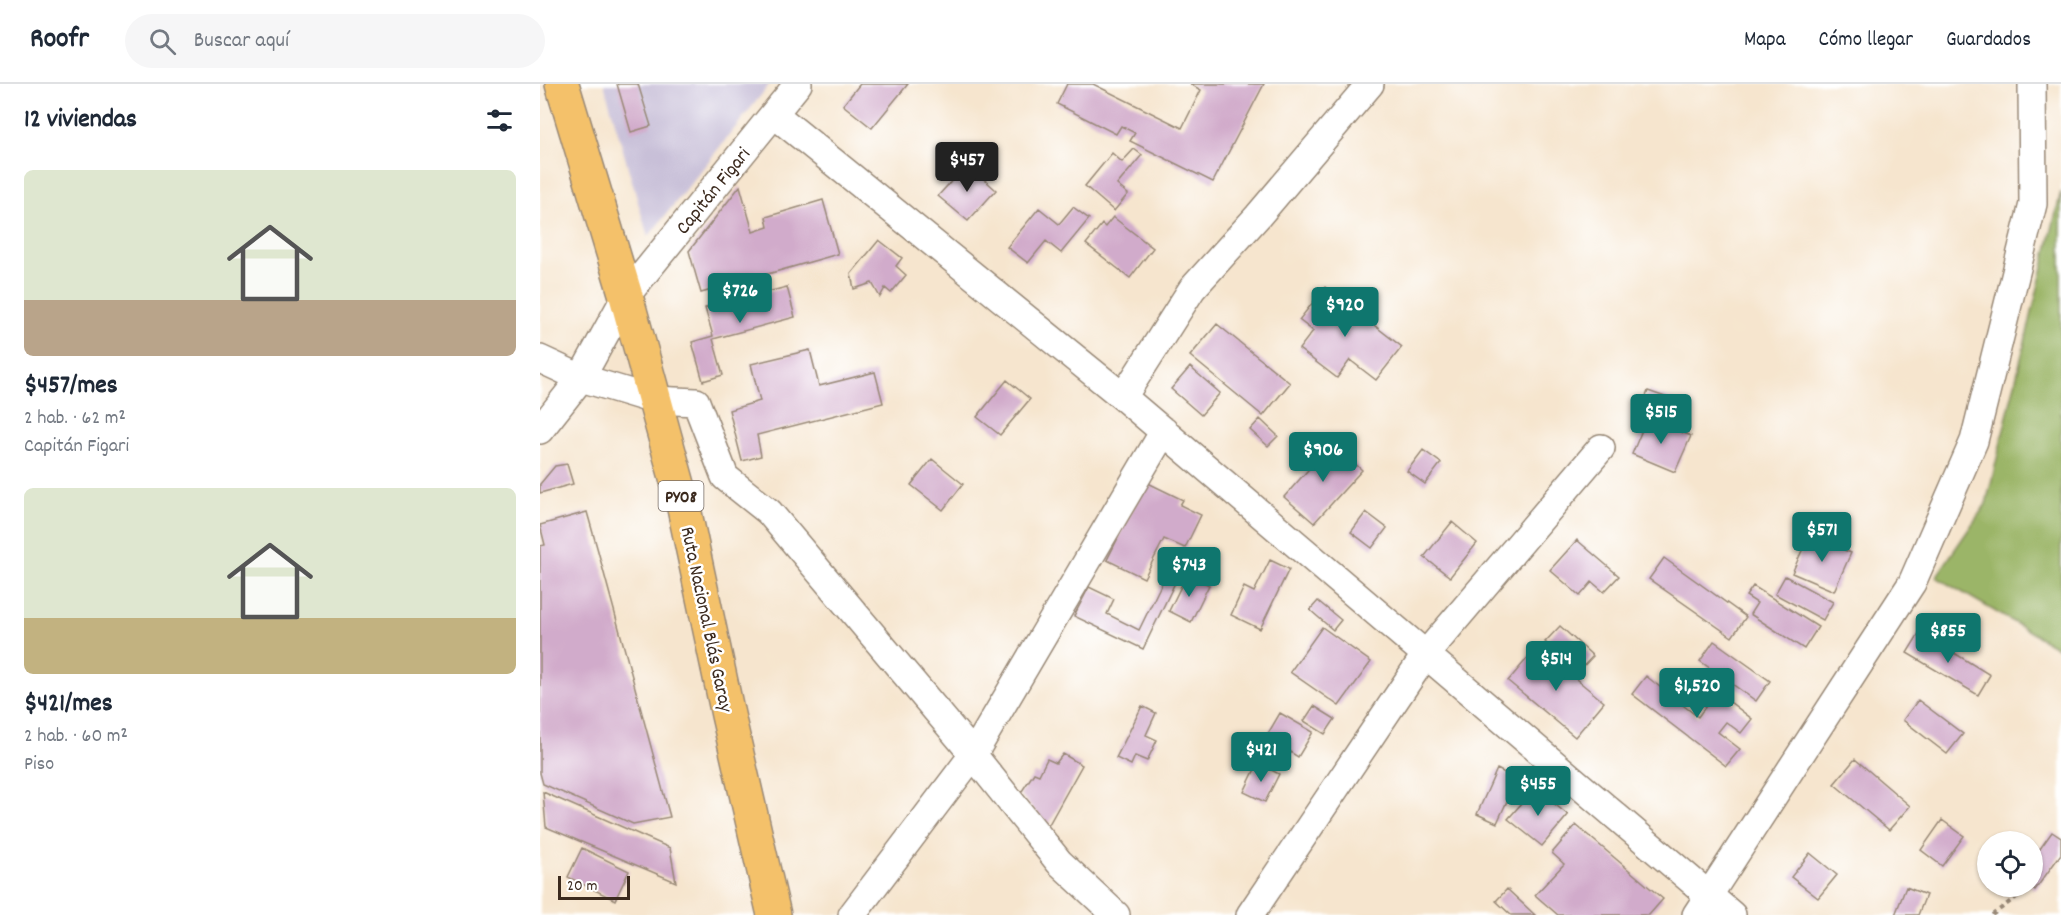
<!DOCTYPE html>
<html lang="es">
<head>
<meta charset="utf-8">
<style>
	body { margin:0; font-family:Dekko,sans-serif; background:#f6f6f7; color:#1f2937; height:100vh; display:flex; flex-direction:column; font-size:22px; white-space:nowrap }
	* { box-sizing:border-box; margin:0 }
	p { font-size:20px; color:#747a83 }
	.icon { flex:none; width:33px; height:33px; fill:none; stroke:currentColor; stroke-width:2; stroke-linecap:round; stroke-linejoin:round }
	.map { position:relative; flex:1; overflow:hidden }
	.details { display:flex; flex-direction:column; background:#fff; width:540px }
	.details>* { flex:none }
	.fabs { position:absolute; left:1437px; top:747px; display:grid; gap:12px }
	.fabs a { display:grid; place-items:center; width:66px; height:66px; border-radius:50%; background:#fff; box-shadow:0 2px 4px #0004; font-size:30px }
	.scale { position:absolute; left:18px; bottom:15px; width:72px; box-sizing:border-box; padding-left:6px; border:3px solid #3b2a1e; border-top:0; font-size:16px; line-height:21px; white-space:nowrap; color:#3b2a1e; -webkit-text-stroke:4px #fff; paint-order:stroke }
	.price { position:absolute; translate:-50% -51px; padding:0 14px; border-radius:6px; background:#0f766e; color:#fff; font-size:20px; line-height:39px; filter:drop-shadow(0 2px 3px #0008) }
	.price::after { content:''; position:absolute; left:50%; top:36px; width:18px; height:14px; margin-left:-9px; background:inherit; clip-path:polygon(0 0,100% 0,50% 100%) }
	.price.active { background:#222; color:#fff }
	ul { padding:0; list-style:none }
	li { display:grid; align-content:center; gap:12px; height:318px; padding:0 24px }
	li span { display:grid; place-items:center; height:186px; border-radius:9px; color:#555 }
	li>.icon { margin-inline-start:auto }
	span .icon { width:108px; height:108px; fill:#fffc; stroke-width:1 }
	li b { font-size:26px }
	h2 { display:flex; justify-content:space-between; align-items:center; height:72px; padding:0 24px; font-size:26px }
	header { display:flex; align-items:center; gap:36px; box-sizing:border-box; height:84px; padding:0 30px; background:#fff; border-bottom:2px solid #e0e1e3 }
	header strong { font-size:28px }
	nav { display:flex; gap:33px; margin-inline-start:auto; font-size:21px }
	.search { width:420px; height:54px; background:#f6f6f7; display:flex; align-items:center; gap:15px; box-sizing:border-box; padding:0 21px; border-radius:33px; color:#747a83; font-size:22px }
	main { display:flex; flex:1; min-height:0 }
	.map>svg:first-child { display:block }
	.industrial { fill:#c8bfd8 }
	.forest { fill:#9bb567; stroke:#6b7042; stroke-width:1.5 }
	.building { fill:#d1abcb }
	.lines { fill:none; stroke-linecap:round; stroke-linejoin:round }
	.minor-casing { stroke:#988876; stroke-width:30 }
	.highway-casing { stroke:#988876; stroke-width:36 }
	.path { stroke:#988876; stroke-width:4; stroke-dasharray:4.5 4.5; stroke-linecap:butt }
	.minor { stroke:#fff; stroke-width:27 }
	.highway { stroke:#f4c16a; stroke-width:33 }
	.labels { text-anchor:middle; stroke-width:5; stroke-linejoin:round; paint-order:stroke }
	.shield { fill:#fff; stroke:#766a62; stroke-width:1.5 }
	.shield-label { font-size:18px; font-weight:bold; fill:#3b2a1e }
	.street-label { font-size:20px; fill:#3b2a1e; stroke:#fff }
</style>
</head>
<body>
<header>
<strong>Roofr</strong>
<div class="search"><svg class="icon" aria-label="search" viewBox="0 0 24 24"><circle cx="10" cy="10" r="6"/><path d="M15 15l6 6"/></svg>Buscar aquí</div>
<nav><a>Mapa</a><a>Cómo llegar</a><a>Guardados</a></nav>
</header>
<main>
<section class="details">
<h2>12 viviendas<svg class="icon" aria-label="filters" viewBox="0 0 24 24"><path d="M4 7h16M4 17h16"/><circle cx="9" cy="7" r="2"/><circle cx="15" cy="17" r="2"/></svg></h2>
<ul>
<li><span style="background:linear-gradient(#dfe7d0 70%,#b9a48a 0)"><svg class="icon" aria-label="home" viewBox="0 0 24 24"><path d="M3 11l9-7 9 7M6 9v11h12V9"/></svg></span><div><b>$457/mes</b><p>2 hab. · 62 m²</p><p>Capitán Figari</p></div></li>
<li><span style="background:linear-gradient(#dfe7d0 70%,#c2b280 0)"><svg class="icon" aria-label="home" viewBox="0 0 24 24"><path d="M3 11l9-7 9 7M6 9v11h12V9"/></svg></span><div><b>$421/mes</b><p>2 hab. · 60 m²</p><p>Piso</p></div></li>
</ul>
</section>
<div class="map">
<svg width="1521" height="831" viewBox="0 0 1521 831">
	<rect width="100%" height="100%" fill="#fff"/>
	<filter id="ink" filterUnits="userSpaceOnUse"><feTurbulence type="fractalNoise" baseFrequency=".0167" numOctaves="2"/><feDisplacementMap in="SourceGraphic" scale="12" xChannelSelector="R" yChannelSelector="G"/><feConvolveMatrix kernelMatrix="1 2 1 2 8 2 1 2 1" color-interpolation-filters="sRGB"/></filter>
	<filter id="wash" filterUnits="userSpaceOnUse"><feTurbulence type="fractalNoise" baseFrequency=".008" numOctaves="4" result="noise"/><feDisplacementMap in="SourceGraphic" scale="24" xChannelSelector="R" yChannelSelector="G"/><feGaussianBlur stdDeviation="1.35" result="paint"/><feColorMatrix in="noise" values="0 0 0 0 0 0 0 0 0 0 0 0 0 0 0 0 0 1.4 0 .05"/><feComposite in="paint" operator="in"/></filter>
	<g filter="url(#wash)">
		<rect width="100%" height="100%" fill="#f6e5ce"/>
		<path class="industrial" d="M64,0H230L108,153Z"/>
		<path class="forest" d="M1521,108V566L1396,493L1446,420Z"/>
		<g id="blocks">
			<path class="building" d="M77,0H98L111,42L91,48Z
				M320,0H368L332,44L303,21Z
				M527,0H553L642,44L661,6L650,0H724L673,98L590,57L595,49L581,42L576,50L517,20Z
				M594,65L602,71L577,101L588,110L574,127L545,102L572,69L582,78Z
				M427,80L456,106L428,137L398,112Z
				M200,102L213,148L228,143L226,133L283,116L298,170L161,209L149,167Z
				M533,123L549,135L521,169L506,157L488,179L467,163L499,124L519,140Z
				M573,133L613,164L590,194L546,160L562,140L565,143Z
				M339,156L362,174L356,182L366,191L351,209L345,204L340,213L332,199L314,205L311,190Z
				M247,203L255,233L173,255L183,291L163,297L152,258L173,252L165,224Z
				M785,203L862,263L836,296L810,276L797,294L759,265L773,247L759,236Z
				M677,240L750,299L723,332L650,272Z
				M270,266L279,302L335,288L343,319L217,351L221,372L202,377L189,326L220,317L211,280Z
				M650,283L680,309L661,331L631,305Z
				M467,296L490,315L460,351L437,333Z
				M1108,307L1148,321L1140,343L1100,328Z
				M1107,334L1151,352L1135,388L1092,370Z
				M720,335L738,352L728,362L710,346Z
				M792,359L822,386L774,439L744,413Z
				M883,366L901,379L885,400L867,387Z
				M392,375L423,400L403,426L371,401Z
				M27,380L33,400L0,409V400L15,382Z
				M606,398L643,416L640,421L661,431L645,464L624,455L604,494L567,476Z
				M47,428L58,467L130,733L93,740L3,700L0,689V462L5,461L0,441Z
				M826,428L847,444L832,464L811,448Z
				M912,438L937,459L910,493L884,473Z
				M1269,451L1311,469L1294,507L1252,489Z
				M1037,456L1079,492L1064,508L1052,498L1040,512L1010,486Z
				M634,474L644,480L603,565L534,532L549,503L574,515L567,530L599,546Z
				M1124,474L1206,533L1192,553L1109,495Z
				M730,476L749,485L720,545L691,531L704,503L714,508Z
				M647,490L669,501L651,538L629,527Z
				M1245,492L1293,518L1283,536L1235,510Z
				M1213,502L1278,543L1264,565L1210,530L1217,519L1206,512Z
				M778,517L801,536L793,546L770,526Z
				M1020,542L1053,572L1038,588L1005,558Z
				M782,543L831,578L799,622L750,588Z
				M1380,548L1450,591L1438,611L1367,569Z
				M1174,557L1230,597L1216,617L1160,577Z
				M997,563L1064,618L1035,653L968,597Z
				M1106,592L1158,633L1166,622L1162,619L1173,605L1212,635L1201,649L1186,638L1178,648L1200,665L1186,682L1092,610Z
				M1378,616L1423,650L1407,670L1363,636Z
				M602,622L616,629L606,651L617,656L607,677L595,672L591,681L576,674Z
				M774,622L795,635L785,650L764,637Z
				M740,629L773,648L758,673L726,653Z
				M523,670L542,681L508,742L480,710L494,689L499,691L507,675L516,679Z
				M1315,675L1370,722L1349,746L1294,700Z
				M718,679L739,690L725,718L704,708Z
				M957,685L977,695L957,739L937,730Z
				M995,704L1028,731L1002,762L968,735Z
				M3,708L130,764L136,798L6,743Z
				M1402,736L1424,752L1402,782L1381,766Z
				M1036,741L1123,815L1109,831H1018L995,811L1024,780L1012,769Z
				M1512,748L1521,754V770L1495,806L1490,802H1492V776Z
				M42,764L89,787L75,816L28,793Z
				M1270,769L1297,791L1278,814L1251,793Z
				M1366,803L1386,811L1378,831H1355Z
				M967,805L995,831H971L956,817Z"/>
		</g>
	</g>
	<g filter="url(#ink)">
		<use href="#blocks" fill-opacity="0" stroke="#988876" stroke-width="1.5"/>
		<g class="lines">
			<g class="minor-casing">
				<path id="minor" d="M234,30L583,313L1192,831
					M0,275L41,294L114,316L156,318L185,393L229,428L422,657L519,778L576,831
					M583,313L652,205L718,132L830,0
					M0,346L41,294L86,212L258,0
					M312,831L433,671L624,347
					M710,831L886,570L1061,364
					M1156,831L1372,499L1434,357L1493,120L1492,0"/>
			</g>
			<g class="highway-casing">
				<path id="highway" d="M22,0L86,212L142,415L188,631L234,831"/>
			</g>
			<path class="path" d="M1452,831L1478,812"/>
			<use href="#minor" class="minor"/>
			<use href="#highway" class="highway"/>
		</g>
	</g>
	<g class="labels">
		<rect class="shield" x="118.5" y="397" width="45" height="30" rx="4.5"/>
		<g class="shield-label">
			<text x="141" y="418">PY08</text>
		</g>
		<g class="street-label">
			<text transform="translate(172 106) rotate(-51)" y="7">Capitán Figari</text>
			<text transform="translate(168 535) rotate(78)" y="7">Ruta Nacional Blás Garay</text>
		</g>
	</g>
</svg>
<div class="fabs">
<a><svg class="icon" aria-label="locate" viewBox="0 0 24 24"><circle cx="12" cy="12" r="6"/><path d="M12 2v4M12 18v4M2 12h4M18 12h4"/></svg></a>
</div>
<div class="scale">20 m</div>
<b class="price active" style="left:427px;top:109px">$457</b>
<b class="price" style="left:200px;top:240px">$726</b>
<b class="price" style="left:805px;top:254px">$920</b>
<b class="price" style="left:1121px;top:361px">$515</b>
<b class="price" style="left:783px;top:399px">$906</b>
<b class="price" style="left:1282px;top:479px">$571</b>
<b class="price" style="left:649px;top:514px">$743</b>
<b class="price" style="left:1408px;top:580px">$855</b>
<b class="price" style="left:1016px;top:608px">$514</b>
<b class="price" style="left:1157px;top:635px">$1,520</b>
<b class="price" style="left:721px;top:699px">$421</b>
<b class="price" style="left:998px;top:733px">$455</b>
</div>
</main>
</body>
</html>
